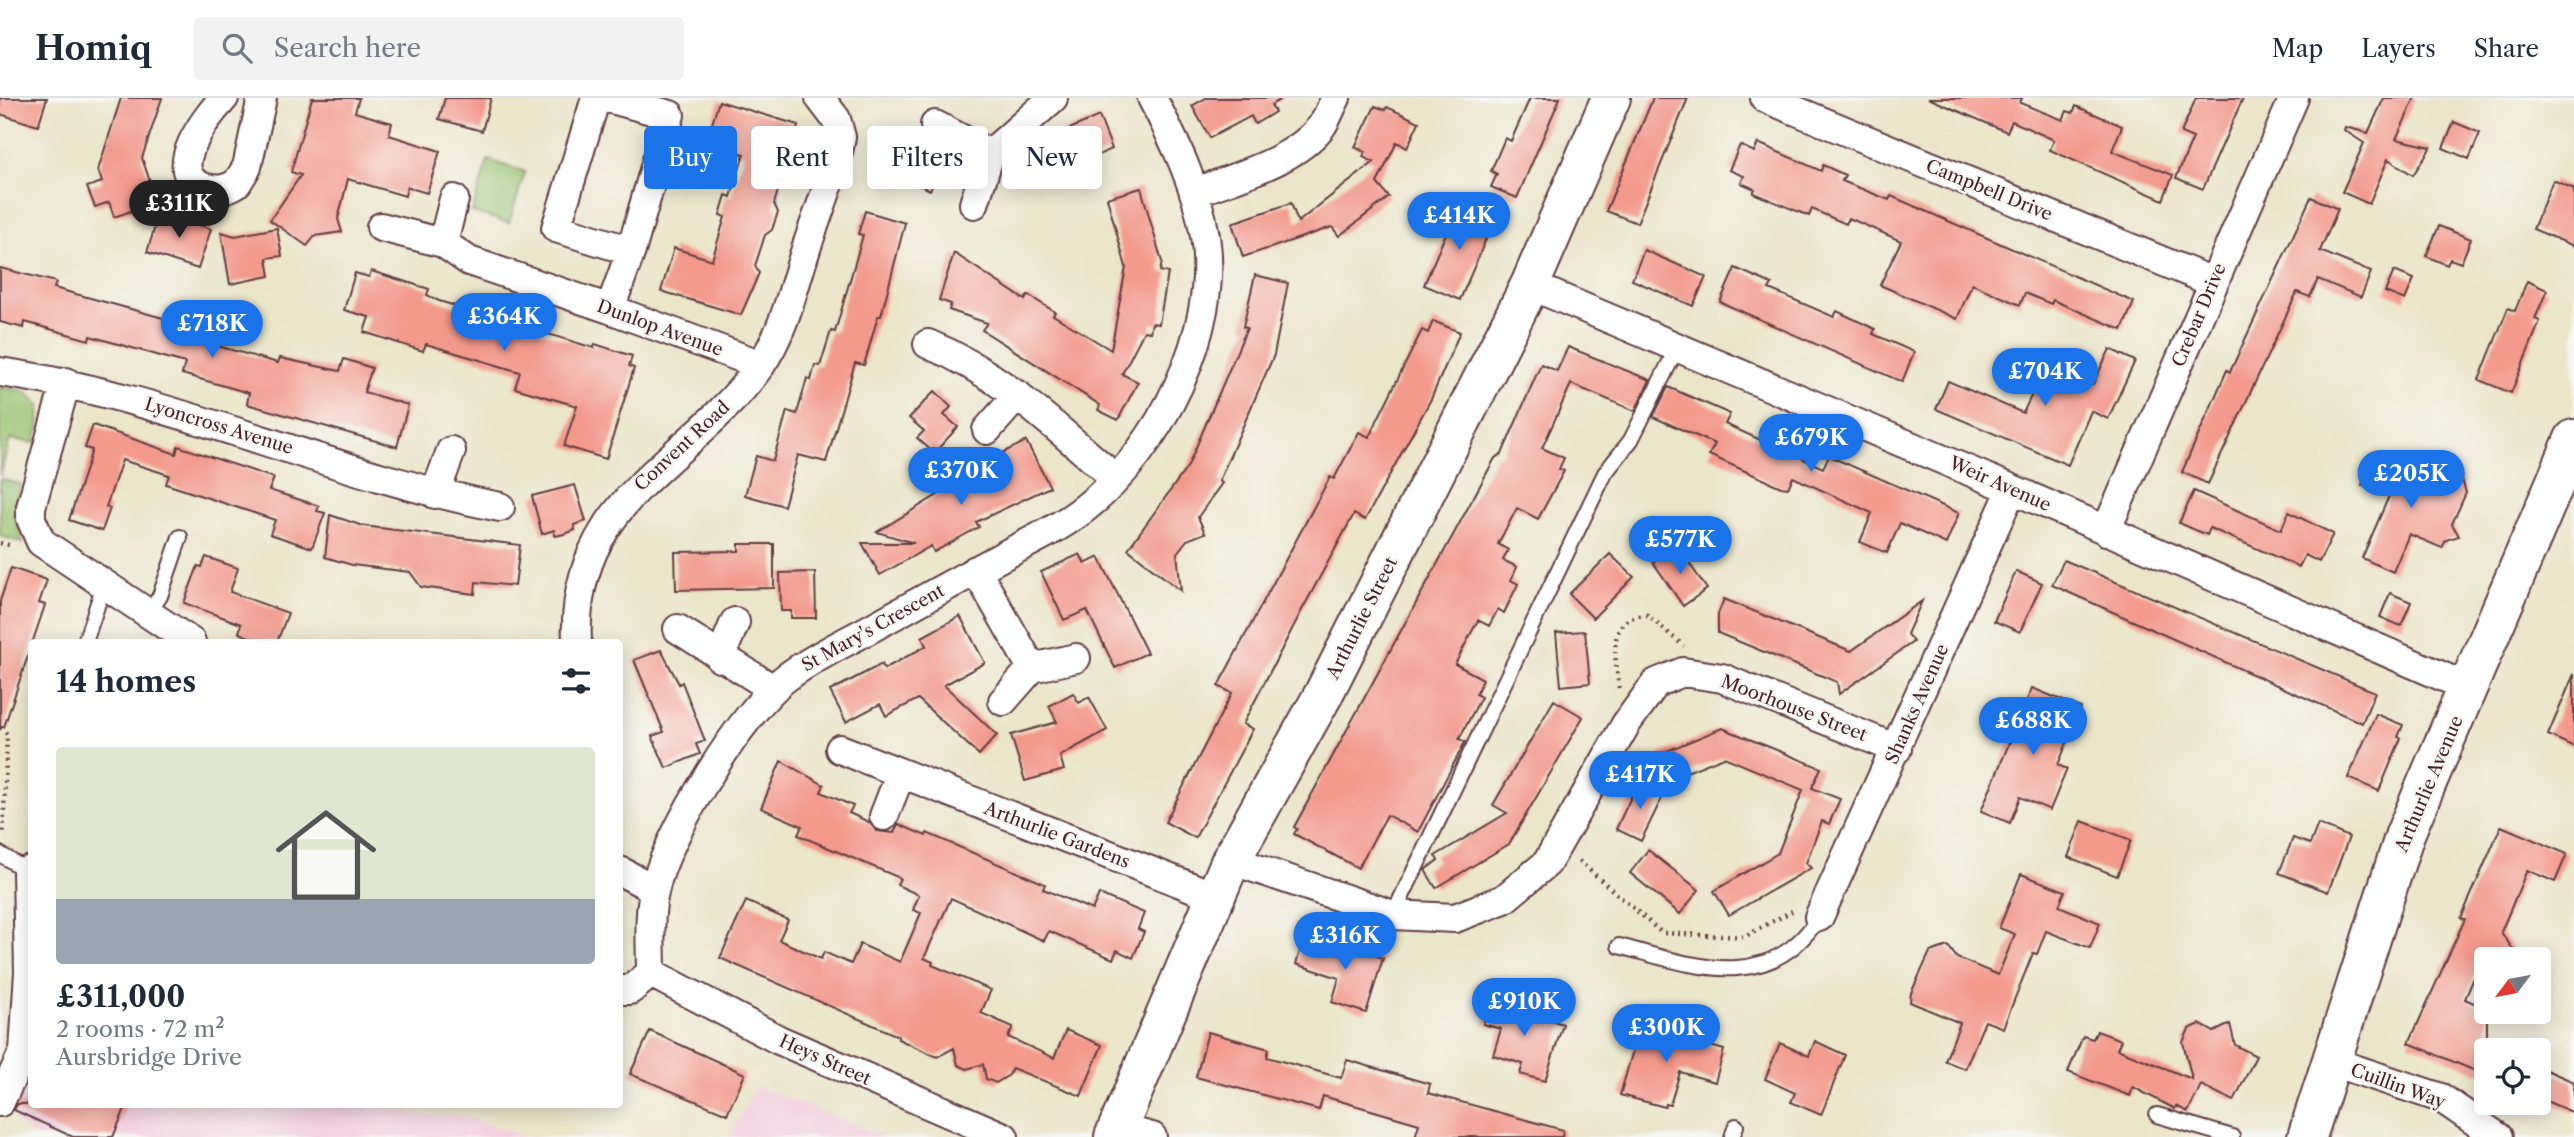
<!DOCTYPE html>
<html lang="en">
<head>
<meta charset="utf-8">
<style>
	body { margin:0; font-family:"Libre Caslon Text",serif; background:#f2f2f3; color:#1f2937; height:100vh; display:flex; flex-direction:column; font-size:26px; white-space:nowrap }
	* { box-sizing:border-box; margin:0 }
	p { font-size:23px; color:#747a83 }
	.icon { flex:none; width:38px; height:38px; fill:none; stroke:currentColor; stroke-width:2; stroke-linecap:round; stroke-linejoin:round }
	.map { position:relative; flex:1; overflow:hidden }
	.side { position:absolute; left:28px; top:541px; width:595px; height:469px; display:flex; flex-direction:column; background:#fff; border-radius:7px; box-shadow:0 4px 18px #0003 }
	.side>* { flex:none }
	.hud { position:absolute; left:644px; top:28px; width:665px; height:63px; display:flex; gap:14px }
	.needle { width:46px; rotate:238deg }
	.buttons { position:absolute; left:2474px; top:849px; display:grid; gap:14px }
	.buttons a { display:grid; place-items:center; width:77px; height:77px; border-radius:7px; background:#fff; box-shadow:0 4px 18px #0003; font-size:35px }
	.price { position:absolute; translate:-50% -60px; padding:0 16px; border-radius:24px; background:#1a73e8; color:#fff; font-size:23px; line-height:46px; filter:drop-shadow(0 2px 4px #0008) }
	.price::after { content:''; position:absolute; left:50%; top:42px; width:21px; height:16px; margin-left:-10px; background:inherit; clip-path:polygon(0 0,100% 0,50% 100%) }
	.price.active { background:#222; color:#fff }
	ul { padding:0; list-style:none }
	li { display:grid; align-content:center; gap:14px; height:371px; padding:0 28px }
	li+li { border-top:2px solid #e0e1e3 }
	li span { display:grid; place-items:center; height:217px; border-radius:7px; color:#555 }
	li>.icon { margin-inline-start:auto }
	span .icon { width:126px; height:126px; fill:#fffc; stroke-width:1 }
	li b { font-size:30px }
	h2 { display:flex; justify-content:space-between; align-items:center; height:84px; padding:0 28px; font-size:30px }
	.pill { padding:0 24px; border-radius:7px; background:#fff; box-shadow:0 4px 18px #0003; font-size:24px; line-height:63px }
	.pill.active { background:#1a73e8; color:#fff }
	header { display:flex; align-items:center; gap:42px; box-sizing:border-box; height:98px; padding:0 35px; background:#fff; border-bottom:2px solid #e0e1e3 }
	header strong { font-size:33px }
	nav { display:flex; gap:38px; margin-inline-start:auto; font-size:24px }
	.search { width:490px; height:63px; background:#f2f2f3; display:flex; align-items:center; gap:18px; box-sizing:border-box; padding:0 24px; border-radius:7px; color:#747a83; font-size:26px }
	.map>svg:first-child { display:block }
	.built { fill:#f3cfdf }
	.green { fill:#98c370; stroke:#71714e; stroke-width:2 }
	.building { fill:#f39a8d }
	.lines { fill:none; stroke-linecap:round; stroke-linejoin:round }
	.lane-casing { stroke:#623d43; stroke-width:18 }
	.street-casing { stroke:#623d43; stroke-width:32 }
	.secondary-casing { stroke:#623d43; stroke-width:42 }
	.path { stroke:#623d43; stroke-width:4.5; stroke-dasharray:2 5; stroke-linecap:butt }
	.lane { stroke:#fff; stroke-width:14 }
	.street { stroke:#fff; stroke-width:28 }
	.secondary { stroke:#fff; stroke-width:38 }
	.labels { text-anchor:middle; stroke-width:5; stroke-linejoin:round; paint-order:stroke }
	.street-label { font-size:18px; fill:#4a1f2b; stroke:#f6f6f2 }
</style>
</head>
<body>
<header>
<strong>Homiq</strong>
<div class="search"><svg class="icon" aria-label="search" viewBox="0 0 24 24"><circle cx="10" cy="10" r="6"/><path d="M15 15l6 6"/></svg>Search here</div>
<nav><a>Map</a><a>Layers</a><a>Share</a></nav>
</header>
<div class="map">
<svg width="2574" height="1039" viewBox="0 0 2574 1039">
	<rect width="100%" height="100%" fill="#f6f6f2"/>
	<filter id="ink" filterUnits="userSpaceOnUse"><feTurbulence type="fractalNoise" baseFrequency=".0143" numOctaves="2"/><feDisplacementMap in="SourceGraphic" scale="14" xChannelSelector="R" yChannelSelector="G"/><feConvolveMatrix kernelMatrix="1 2 1 2 8 2 1 2 1" color-interpolation-filters="sRGB"/></filter>
	<filter id="wash" filterUnits="userSpaceOnUse"><feTurbulence type="fractalNoise" baseFrequency=".00686" numOctaves="4" result="noise"/><feDisplacementMap in="SourceGraphic" scale="28" xChannelSelector="R" yChannelSelector="G"/><feGaussianBlur stdDeviation="1.57" result="paint"/><feColorMatrix in="noise" values="0 0 0 0 0 0 0 0 0 0 0 0 0 0 0 0 0 1.4 0 .05"/><feComposite in="paint" operator="in"/></filter>
	<g filter="url(#wash)">
		<rect width="100%" height="100%" fill="#ebe5c9"/>
		<path class="built" d="M31,960L32,1006H389L417,1017L463,1018L525,1039H38L17,1025L12,1005Z
			M756,988L885,1039H729Z"/>
		<path class="green" d="M488,62L525,74L509,125L472,114Z
			M0,289L25,293L40,307L39,329L35,345L10,341L0,378Z
			M0,381L20,386L14,415L23,445L0,438Z"/>
		<g id="blocks">
			<path class="building" d="M0,0H47L38,28L0,16Z
				M121,0H162L142,60L157,104L114,119L109,104L95,109L87,89L102,84L98,72Z
				M312,0H359L355,14L392,25L389,37L440,53L427,95L407,89L405,98L348,81L338,121L342,134L315,138L307,148L270,122L301,77L291,74Z
				M445,0H491L482,33L439,21Z
				M1206,0H1283L1271,7L1275,14L1255,26L1251,18L1210,40L1192,8Z
				M1530,0H1560L1517,100L1491,89L1497,76L1491,73L1505,40L1511,43Z
				M1653,0H1688L1637,125L1606,113Z
				M1928,0H2022L2020,5L2063,22L2067,13L2073,15L2076,8L2122,28L2112,53L2173,77L2163,102L2050,52L2054,42L2012,23L2007,34Z
				M2196,0H2243L2203,91L2176,80L2193,40L2181,35Z
				M2384,0H2415L2396,41L2431,49L2413,77L2388,61L2369,106L2342,94L2364,45L2344,32L2345,29L2368,35Z
				M719,3L798,27L790,71L783,76L774,106L778,114L772,132L765,137L755,168L759,175L741,217L661,193L674,150L712,162L725,119L720,117L726,97L731,99L744,56L706,45Z
				M1375,8L1385,12L1387,9L1419,24L1407,50L1397,44L1377,85L1389,99L1339,138L1332,129L1243,159L1232,125L1291,105L1298,124L1374,64L1363,59L1365,54L1355,49Z
				M1099,18L1112,51L1074,68L1060,35Z
				M2454,24L2480,35L2469,61L2443,50Z
				M916,42L942,54L937,64L942,67L930,92L899,78Z
				M1758,45L1821,73L1823,67L1845,77L1842,83L1889,102L1891,98L2134,204L2122,232L2053,202L2051,206L2025,195L2020,207L1972,186L1957,221L1880,187L1901,143L1849,120L1846,126L1812,111L1809,118L1753,95L1755,91L1741,85L1744,78L1729,72L1740,47L1754,54Z
				M2553,82L2574,91V148L2533,131Z
				M1141,90L1162,164L1160,173L1168,175L1159,226L1152,225L1150,234L1144,233L1122,276L1138,284L1118,322L1098,312L1100,307L982,232L987,225L949,212L951,206L939,202L954,155L1025,202L1028,197L1055,214L1053,217L1111,252L1126,169L1107,100Z
				M2311,99L2338,111L2320,153L2371,174L2361,199L2318,181L2310,199L2297,194L2208,386L2182,374L2227,272L2230,274Z
				M1458,107L1494,122L1460,202L1424,187Z
				M160,113L211,131L198,171L147,154Z
				M865,113L905,125L881,218H878L864,267L855,265L826,364L798,357L784,408L745,397L756,358L773,363L787,313L797,316L807,280L811,282L815,267L820,268L831,233L835,234L863,137L858,136Z
				M2439,128L2471,141L2461,165L2450,161L2447,167L2426,158Z
				M277,130L282,158L267,160L270,178L230,186L221,134L235,138Z
				M1644,152L1706,179L1693,208L1632,182Z
				M0,170L56,184L54,190L174,223L171,235L278,265L280,260L340,273L344,261L372,270L364,294L408,307L397,349L247,306L249,295L182,276L185,265L90,238L89,242L25,224L24,230L0,224Z
				M1735,170L1772,186L1769,191L1834,219L1837,213L1875,231L1873,236L1914,254L1902,284L1720,204Z
				M371,173L429,191L427,197L439,203L594,250L595,246L632,258L629,268L634,270L606,361L564,348L577,308L515,290L520,274L426,246L423,253L364,234L369,219L344,212L355,175L369,179Z
				M2394,173L2414,181L2405,202L2385,194Z
				M1255,177L1288,185L1274,257L1219,383L1222,385L1198,419L1205,435L1187,442L1177,455L1181,493L1128,451L1188,368L1247,230L1243,229Z
				M2527,183L2547,192L2535,221L2540,223L2511,295L2479,282L2508,210L2515,213Z
				M1433,223L1460,234L1431,301L1365,422L1354,416L1302,512L1243,626L1253,631L1195,740L1165,724L1232,595L1218,588L1330,379L1334,381L1359,334L1369,339L1422,232L1428,235Z
				M1568,249L1650,282L1635,313L1571,286L1542,350L1564,360L1559,371L1564,373L1538,421L1517,410L1498,446L1508,452L1503,462L1517,469L1511,482L1518,486L1504,515L1498,511L1489,528L1478,522L1455,566L1483,581L1476,596L1481,599L1459,641L1465,644L1418,734L1387,717L1358,770L1294,736L1297,731L1294,729L1495,360L1502,356L1541,266L1557,273Z
				M2110,251L2135,263L2108,321L2091,313L2068,367L1936,311L1948,283L2023,315L2046,267L2093,286Z
				M1668,289L1730,316L1725,326L1823,370L1829,358L1959,415L1946,446L1900,425L1887,455L1860,444L1872,415L1793,379L1788,390L1781,389L1709,357L1715,346L1653,319Z
				M935,293L951,309L944,317L958,329L934,355L917,340L924,333L909,320Z
				M93,327L176,356L178,348L274,380L269,392L319,408L317,413L325,415L312,450L270,436L275,422L166,386L169,377L122,362L106,409L110,410L102,433L69,422L92,352L85,350Z
				M1026,343L1050,389L976,424L979,429L934,454L931,448L880,477L862,445H914L877,434L962,382L958,378Z
				M2374,359L2407,373L2411,365L2417,368L2428,360L2433,389L2460,375L2466,395L2452,426L2459,438L2446,442L2442,450L2409,436L2393,474L2362,460L2389,398L2362,387Z
				M575,387L586,423L574,427L575,432L564,436L555,438L554,432L542,436L532,398Z
				M2194,393L2281,432L2289,414L2333,436L2319,464L2305,457L2299,469L2210,430L2207,437L2179,425Z
				M330,417L363,428L520,447L515,488L476,484L475,496L421,489L410,474L352,467L325,459Z
				M739,446H774V490L676,492L675,454L739,453Z
				M1671,452H1680L1707,491L1683,508L1653,464Z
				M1080,456L1085,466L1099,459L1147,555L1115,570L1087,512L1064,522L1041,474Z
				M1610,456L1634,479L1593,520L1569,496Z
				M206,459L238,470L230,494L288,515L277,544H262L239,535L241,526L184,505L198,468L202,469Z
				M2064,462L2375,594L2362,625L2052,487Z
				M11,470L47,482L39,505L45,507L4,629H0V503Z
				M2016,473L2042,485L2020,534L1994,523Z
				M815,474L816,520H791V513H781L780,475Z
				M2390,495L2411,504L2401,528L2380,519Z
				M1724,501L1851,553L1922,503L1907,536L1913,544L1839,596L1837,584L1718,535V516Z
				M960,518L985,565L944,587L997,637L979,657L918,601L886,618L880,606L846,624L830,593L882,566L884,571L926,548L922,539Z
				M1585,533L1590,585L1561,588L1556,535Z
				M661,552L679,586L682,584L705,643L696,646L700,656L666,670L652,638L664,634L634,562Z
				M2574,576V649L2548,637Z
				M2032,590L2081,610L2058,667L2067,671L2050,712L2020,699L2010,725L1981,713Z
				M1073,595L1079,605L1089,599L1107,632L1060,658L1064,672L1025,683L1011,637L1057,624L1049,608Z
				M1554,602L1583,619L1509,746L1436,790L1425,772L1438,762L1435,758L1507,715L1493,707Z
				M2376,616L2403,627L2398,639L2401,640L2379,693L2348,680Z
				M1722,630L1821,670L1812,690L1840,701L1829,726L1822,723L1806,765L1811,770L1729,817L1714,793L1778,755L1803,692L1724,659L1669,681L1659,656Z
				M781,663L824,687L821,694L853,708L849,715L869,724L877,733L894,735L898,726L926,738L927,735L1045,786L1043,791L1092,812L1099,796L1144,815L1138,831L1144,834L1133,860L1117,852L1113,861L1049,833L1044,843L951,800L924,860L933,864L932,867L991,892L981,915L1013,929L1008,939L1054,960L1066,932L1102,947L1081,998L1012,970L1009,977L996,985L986,981L983,966L967,971L958,967L954,950L937,959L898,941V938L720,860L746,803L788,822L779,842L821,861L824,854L851,866L860,846L900,864L921,815L913,812L919,797L897,787L900,780L798,737L802,728L761,710Z
				M1638,684L1664,696L1641,743L1616,731Z
				M2082,723L2131,742L2117,778L2068,759Z
				M2318,726L2349,739L2328,794L2279,775L2293,740L2310,746Z
				M2501,728L2567,756L2555,784L2527,772L2501,834L2514,853L2481,863L2465,901L2487,911V978L2409,945L2465,821L2461,820Z
				M1648,752L1699,792L1680,816L1630,775Z
				M2021,776L2065,793L2059,808L2100,825L2090,850L2046,833L2037,856L2033,855L2003,930L1985,923L1965,971L1945,963L1960,925L1910,904L1911,895L1930,854L1948,848L1957,860L1998,877L2015,836L1999,830Z
				M1325,843L1383,860L1366,915L1332,904L1339,880L1296,866L1303,844L1323,850Z
				M1491,898L1513,905L1512,910L1563,926L1545,983L1520,976L1523,966L1493,957L1501,931L1483,926Z
				M1643,918L1663,924L1660,933L1724,952L1715,984L1680,974L1670,1007L1666,1006L1665,1009L1620,997Z
				M2200,926L2214,934L2230,926L2235,947L2256,958L2234,1003L2201,987L2188,1014L2176,1008L2175,1011L2133,989L2130,998L2068,974L2083,938L2093,941L2097,933L2121,942L2117,951L2192,981L2183,944L2189,931Z
				M650,933L745,976L727,1016L630,976Z
				M1208,934L1269,951L1267,959L1341,980L1347,962L1430,986L1428,995L1563,1032L1562,1039H1415L1419,1026L1323,998L1319,1012L1196,979Z
				M1815,943L1845,957L1821,1017L1791,1004L1795,995L1765,981L1780,945L1809,958Z
				M2539,969L2574,984V1015L2539,1000Z
				M17,1006H127L113,1039H73L14,1012Z"/>
		</g>
	</g>
	<g filter="url(#ink)">
		<use href="#blocks" fill-opacity="0" stroke="#623d43" stroke-width="2"/>
		<g class="lines">
			<g class="lane-casing">
				<path id="lane" d="M148,516L160,498L180,439
					M85,544L104,487
					M0,756L27,773
					M1393,817L1605,375L1631,342L1678,248
					M1619,848C1691,867 1769,898 1819,819
					M2157,1017L2232,1039
					M1732,1039L1736,1028"/>
			</g>
			<g class="street-casing">
				<path id="street" d="M224,0C208,17 160,77 206,90C218,93 226,92 237,85L247,69L262,0
					M596,0L556,130L631,153
					M608,0L670,17L631,153L610,211
					M1765,0L2213,184
					M935,27L990,56
					M1194,95C1236,78 1292,65 1321,29C1327,21 1331,9 1336,0
					M974,106L990,56L1053,0
					M381,129L443,145L469,163L610,211L761,267
					M443,145L454,101
					M1530,187L2012,391L2469,590
					M928,246C1002,276 1055,329 1115,380
					M0,274C172,299 330,376 500,409
					M66,284L31,409V421L41,444L191,544
					M987,332L1018,297
					M435,396L451,353
					M2106,433L2294,0
					M976,472L1032,570
					M678,531L773,591
					M577,544C570,400 689,367 760,268C785,233 794,186 808,145C819,111 835,75 841,39L836,21L820,0
					M720,560L735,524
					M1003,603L1032,570L1076,560
					M840,651L1214,798
					M884,718L900,677
					M1231,762L1393,817L1455,820L1504,801L1547,765L1626,626L1656,585L1683,574L1722,580L1897,651
					M620,773L654,791
					M1819,819L2012,391
					M651,875C651,848 648,816 655,790C667,736 743,612 787,579C811,561 840,547 866,533C911,508 956,483 1001,459C1029,444 1060,430 1085,410C1159,352 1220,233 1205,138C1197,89 1175,44 1152,0
					M651,875L779,942L1004,1039
					M620,892H630L651,875
					M2330,963L2441,1000L2498,1039
					M0,1004L24,953L29,874L27,773L32,772
					M1118,1030L1152,1039"/>
			</g>
			<g class="secondary-casing">
				<path id="secondary" d="M1114,1039L1231,762L1322,599L1530,187L1611,0
					M2307,1039L2405,736L2574,341"/>
			</g>
			<path class="path" d="M0,445L13,448
				M1619,590C1616,559 1604,519 1647,517L1684,548
				M0,630L7,636L3,737
				M1579,763L1662,835L1744,839L1792,813"/>
			<use href="#lane" class="lane"/>
			<use href="#street" class="street"/>
			<use href="#secondary" class="secondary"/>
		</g>
	</g>
	<g class="labels">
		<g class="street-label">
			<text transform="translate(1989 92) rotate(22)" y="6">Campbell Drive</text>
			<text transform="translate(2199 217) rotate(-67)" y="6">Crebar Drive</text>
			<text transform="translate(660 230) rotate(20)" y="6">Dunlop Avenue</text>
			<text transform="translate(219 328) rotate(17)" y="6">Lyoncross Avenue</text>
			<text transform="translate(682 348) rotate(-43)" y="6">Convent Road</text>
			<text transform="translate(2000 386) rotate(24)" y="6">Weir Avenue</text>
			<text transform="translate(1362 520) rotate(-63)" y="6">Arthurlie Street</text>
			<text transform="translate(873 530) rotate(-29)" y="6">St Mary's Crescent</text>
			<text transform="translate(1917 606) rotate(-66)" y="6">Shanks Avenue</text>
			<text transform="translate(1794 610) rotate(21)" y="6">Moorhouse Street</text>
			<text transform="translate(2429 686) rotate(-67)" y="6">Arthurlie Avenue</text>
			<text transform="translate(1057 737) rotate(21)" y="6">Arthurlie Gardens</text>
			<text transform="translate(825 962) rotate(24)" y="6">Heys Street</text>
			<text transform="translate(2398 988) rotate(20)" y="6">Cuillin Way</text>
		</g>
	</g>
</svg>
<div class="buttons">
<a><svg class="needle" viewBox="-14 -14 28 28"><path d="M0-13l5 13h-10z" fill="#e53935"/><path d="M0 13l5-13h-10z" fill="#747a83"/></svg></a>
<a><svg class="icon" aria-label="locate" viewBox="0 0 24 24"><circle cx="12" cy="12" r="6"/><path d="M12 2v4M12 18v4M2 12h4M18 12h4"/></svg></a>
</div>
<b class="price active" style="left:179px;top:142px">£311K</b>
<b class="price" style="left:1459px;top:154px">£414K</b>
<b class="price" style="left:504px;top:255px">£364K</b>
<b class="price" style="left:212px;top:262px">£718K</b>
<b class="price" style="left:2045px;top:310px">£704K</b>
<b class="price" style="left:1811px;top:376px">£679K</b>
<b class="price" style="left:961px;top:409px">£370K</b>
<b class="price" style="left:2411px;top:412px">£205K</b>
<b class="price" style="left:1680px;top:478px">£577K</b>
<b class="price" style="left:2033px;top:659px">£688K</b>
<b class="price" style="left:1640px;top:713px">£417K</b>
<b class="price" style="left:1345px;top:874px">£316K</b>
<b class="price" style="left:1524px;top:940px">£910K</b>
<b class="price" style="left:1666px;top:966px">£300K</b>
<div class="hud">
<a class="pill active">Buy</a>
<a class="pill">Rent</a>
<a class="pill">Filters</a>
<a class="pill">New</a>
</div>
<section class="side">
<h2>14 homes<svg class="icon" aria-label="filters" viewBox="0 0 24 24"><path d="M4 7h16M4 17h16"/><circle cx="9" cy="7" r="2"/><circle cx="15" cy="17" r="2"/></svg></h2>
<ul>
<li><span style="background:linear-gradient(#dfe7d0 70%,#9aa5b1 0)"><svg class="icon" aria-label="home" viewBox="0 0 24 24"><path d="M3 11l9-7 9 7M6 9v11h12V9"/></svg></span><div><b>£311,000</b><p>2 rooms · 72 m²</p><p>Aursbridge Drive</p></div></li>
</ul>
</section>
</div>
</body>
</html>
